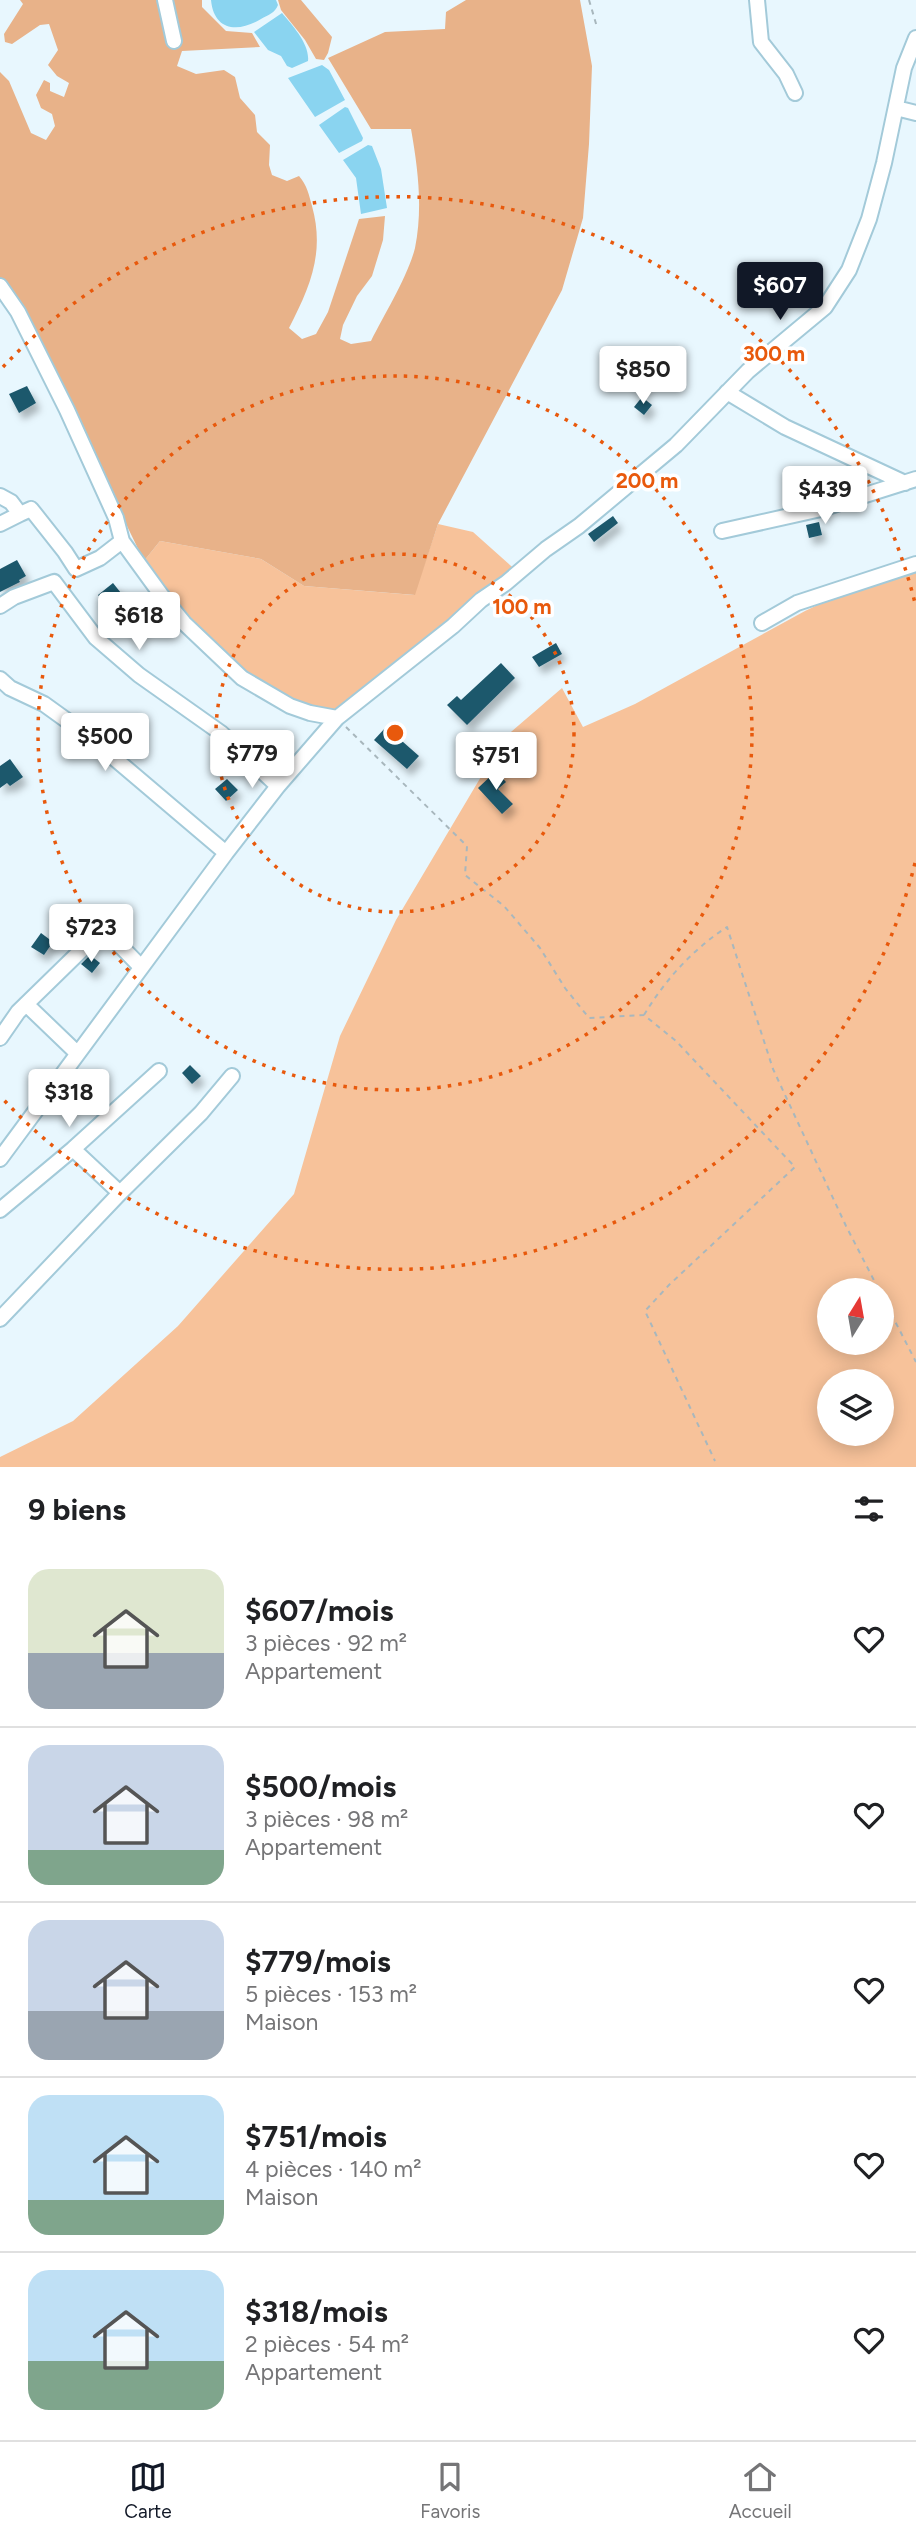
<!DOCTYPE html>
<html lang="fr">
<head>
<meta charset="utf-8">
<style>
	body { margin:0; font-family:Figtree,sans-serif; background:#f6f6f6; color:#202124; height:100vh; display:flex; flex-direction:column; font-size:26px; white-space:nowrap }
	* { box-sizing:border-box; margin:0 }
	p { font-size:23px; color:#757577 }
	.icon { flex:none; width:38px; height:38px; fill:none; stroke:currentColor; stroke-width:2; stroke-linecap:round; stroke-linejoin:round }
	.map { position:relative; height:1467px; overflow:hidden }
	.sheet { display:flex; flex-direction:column; background:#fff; flex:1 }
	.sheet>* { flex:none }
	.needle { width:46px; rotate:11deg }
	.fabs { position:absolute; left:817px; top:1278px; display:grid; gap:14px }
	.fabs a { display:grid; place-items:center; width:77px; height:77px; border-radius:50%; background:#fff; box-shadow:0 4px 18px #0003; font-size:35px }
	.price { position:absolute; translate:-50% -60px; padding:0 16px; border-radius:7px; background:#fff; color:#222; font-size:23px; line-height:46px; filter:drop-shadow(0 2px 4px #0008) }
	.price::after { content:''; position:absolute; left:50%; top:42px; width:21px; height:16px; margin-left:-10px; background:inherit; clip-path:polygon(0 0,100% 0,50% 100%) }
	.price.on { background:#111827; color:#fff }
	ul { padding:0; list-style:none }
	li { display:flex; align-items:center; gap:21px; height:175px; padding:0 28px }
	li+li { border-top:2px solid #e0e0e0 }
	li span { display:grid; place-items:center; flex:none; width:196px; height:140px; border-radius:21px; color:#555 }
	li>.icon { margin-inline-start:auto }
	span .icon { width:84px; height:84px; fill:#fffc; stroke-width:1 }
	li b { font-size:30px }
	h2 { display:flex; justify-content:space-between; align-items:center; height:84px; padding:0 28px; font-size:30px }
	.tab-bar { display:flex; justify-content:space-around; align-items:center; height:98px; border-top:2px solid #e0e0e0; background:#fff; font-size:19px; color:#757577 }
	.tab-bar a { display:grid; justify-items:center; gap:4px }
	.tab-bar .on { color:#111827 }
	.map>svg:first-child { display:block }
	.green { fill:#f7c29a; fill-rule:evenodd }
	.forest { fill:#e8b289 }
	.water { fill:#8ad4f0 }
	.building { fill:#1f586c; filter:url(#shadow) }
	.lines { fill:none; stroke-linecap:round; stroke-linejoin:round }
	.minor-casing { stroke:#a3cad9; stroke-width:18 }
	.path { stroke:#a8b7bd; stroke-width:2; stroke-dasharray:5 5; stroke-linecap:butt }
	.minor { stroke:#fff; stroke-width:14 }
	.ring { fill:none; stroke:#e8590c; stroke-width:3.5; stroke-dasharray:3.5 7 }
	.centre { fill:#e8590c; stroke:#fff; stroke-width:3.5 }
	.ring-label { font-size:21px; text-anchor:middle; font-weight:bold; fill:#e8590c; stroke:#fff; stroke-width:7; stroke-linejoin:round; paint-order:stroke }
</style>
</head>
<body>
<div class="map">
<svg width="916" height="1467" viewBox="0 0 916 1467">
	<defs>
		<filter id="shadow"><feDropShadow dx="4.5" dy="7" stdDeviation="3.5" flood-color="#0004"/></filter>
	</defs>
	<rect width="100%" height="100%" fill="#e8f7fe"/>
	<path class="green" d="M438,524L473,532L520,574L353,708L332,711L293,702L245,674L177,607L144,561L160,541L261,559L304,586L414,595Z
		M908,562L916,567V1467H0V1457L73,1421L178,1326L294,1194L340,1036L396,920L504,738L562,688L583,727L635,704L805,611ZM830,1290H882V1342H830ZM830,1381H882V1433H830Z"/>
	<path class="forest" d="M20,0H202V7L226,31L252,33L260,47L182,51L177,66L196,74L224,70L235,77L240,98L255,115L257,132L270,145L269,165L272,175L287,181L299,176C307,185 309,195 312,206C325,253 310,287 289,328L302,339L316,334L328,312L359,219L385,216L383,240L372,276L357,296L343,325L340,339L351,344L371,341C384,315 408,276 415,248C423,208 418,169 411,129H371L328,58L385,32L445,29L446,12L466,0H580L592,66L589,144L583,218L562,290L438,524L415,595L304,586L261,559L160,541L144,561L22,310L0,278V72L9,81L31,133L46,140L55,126L52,114L41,108L36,95L44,80L50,83V91L64,97L69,83L57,76L48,65L58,50L49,24L40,25L12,44L5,42L4,34L23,4Z
		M278,0H301L332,37L328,53L324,60L316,59L305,40L281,10Z"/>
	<path class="water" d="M211,0H276L278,5C275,13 268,15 261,19C238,33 214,31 211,0Z
		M282,13C292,25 310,44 308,61L292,68L287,66L281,56L268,50L254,32Z
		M322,65L329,70L345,100L315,117L288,78Z
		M345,107L348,108L363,138L362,141L339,153L319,125Z
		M368,145L372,146L381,169L387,208L361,214L356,178L343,160Z"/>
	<path class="building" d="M27,386L36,403L19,413L9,394Z
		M642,397L652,405L644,415L634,407Z
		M613,516L618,523L594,542L588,534Z
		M819,522L822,535L809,538L806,525Z
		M17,560L26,576L19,580L20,582L0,592V569Z
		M113,583L121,593L106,605L98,595Z
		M556,643L562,654L539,667L532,657Z
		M501,663L515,678L467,725L447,705L457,696L461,700Z
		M386,727L419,756L407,769L374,740Z
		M10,759L23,777L10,786L7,783L0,788V766Z
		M496,771L506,782L498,789L513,804L502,814L478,788Z
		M227,779L238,790L226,801L215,789Z
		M41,933L53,942L44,955L31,947Z
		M90,955L100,963L92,973L81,964Z
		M190,1065L201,1076L192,1084L182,1073Z"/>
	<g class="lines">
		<g class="minor-casing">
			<path id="minor" d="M165,0L174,41
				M757,0L761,42L786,74L795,93
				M896,108L916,113
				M0,286L18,312L67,410L116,518L122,541L162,596L184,623L242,678L290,706L310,713L337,718
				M727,392L785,427L905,483
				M0,496L11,502L20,514L31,509L65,552L76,569L100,558L122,541
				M0,524L20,514
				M722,531L821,509L916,479
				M0,606L14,597L54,582L96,638L139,675L221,733L278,786
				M762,623L797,603L916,564
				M0,679L10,688L44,704L87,735L226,853
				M26,1004L77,1053
				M0,1038L18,1012L101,931H106L141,967
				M73,1149L120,1193
				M0,1159L226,853L278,786L337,718L453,626L481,600L506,583L546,549L579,526L676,445L748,371L825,307L849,270L869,219L884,163L904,68L916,38
				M0,1210L73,1149L159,1071
				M0,1319L120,1193L201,1113L232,1076"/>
		</g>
		<path class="path" d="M589,0L597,27
			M346,727L467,846L465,875L504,906L540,948L565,988L589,1018L644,1015L676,1041L795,1167L669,1285L645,1311L715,1461
			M644,1015C665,980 693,949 727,927L773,1069L846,1226L879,1290
			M882,1296L916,1362"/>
		<use href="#minor" class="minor"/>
	</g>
	<g class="ring">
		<circle cx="395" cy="733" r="179"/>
		<circle cx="395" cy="733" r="357"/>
		<path d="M915 863A536 536 0 0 1 3 1099M3 367A536 536 0 0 1 915 603"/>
	</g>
	<circle cx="395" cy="733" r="10" class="centre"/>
	<g class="ring-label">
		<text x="774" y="361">300 m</text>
		<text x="647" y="488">200 m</text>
		<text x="522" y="614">100 m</text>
	</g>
</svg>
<div class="fabs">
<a><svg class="needle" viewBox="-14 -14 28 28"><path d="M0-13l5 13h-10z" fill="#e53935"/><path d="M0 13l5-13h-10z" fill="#757577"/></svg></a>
<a><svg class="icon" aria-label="layers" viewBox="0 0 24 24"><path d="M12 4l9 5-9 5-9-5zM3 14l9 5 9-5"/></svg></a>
</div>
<b class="price on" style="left:780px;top:322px">$607</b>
<b class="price" style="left:643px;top:406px">$850</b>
<b class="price" style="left:825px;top:526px">$439</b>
<b class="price" style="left:139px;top:652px">$618</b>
<b class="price" style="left:105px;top:773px">$500</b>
<b class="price" style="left:252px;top:790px">$779</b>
<b class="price" style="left:496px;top:792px">$751</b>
<b class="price" style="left:91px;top:964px">$723</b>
<b class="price" style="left:69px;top:1129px">$318</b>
</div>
<section class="sheet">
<h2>9 biens<svg class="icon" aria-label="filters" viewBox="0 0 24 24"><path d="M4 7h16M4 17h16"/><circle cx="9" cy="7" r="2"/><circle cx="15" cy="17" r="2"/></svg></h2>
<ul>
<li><span style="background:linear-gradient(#dfe7d0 60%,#9aa5b1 0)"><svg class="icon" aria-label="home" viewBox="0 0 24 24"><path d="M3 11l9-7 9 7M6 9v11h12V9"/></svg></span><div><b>$607/mois</b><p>3 pièces · 92 m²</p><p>Appartement</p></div><svg class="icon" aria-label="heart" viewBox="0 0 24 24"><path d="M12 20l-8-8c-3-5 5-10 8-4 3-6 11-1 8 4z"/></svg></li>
<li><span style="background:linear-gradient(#c9d6e8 75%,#7fa58c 0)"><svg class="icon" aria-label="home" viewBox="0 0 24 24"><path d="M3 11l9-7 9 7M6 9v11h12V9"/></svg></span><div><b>$500/mois</b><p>3 pièces · 98 m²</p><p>Appartement</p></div><svg class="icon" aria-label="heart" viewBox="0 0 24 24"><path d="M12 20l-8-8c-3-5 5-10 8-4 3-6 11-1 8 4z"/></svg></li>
<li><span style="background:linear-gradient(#c9d6e8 65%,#9aa5b1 0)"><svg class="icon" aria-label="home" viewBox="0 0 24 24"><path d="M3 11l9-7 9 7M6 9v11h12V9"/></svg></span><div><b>$779/mois</b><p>5 pièces · 153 m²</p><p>Maison</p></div><svg class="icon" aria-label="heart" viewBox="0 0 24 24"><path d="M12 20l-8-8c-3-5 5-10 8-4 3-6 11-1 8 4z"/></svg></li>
<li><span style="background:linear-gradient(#bfe0f5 75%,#7fa58c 0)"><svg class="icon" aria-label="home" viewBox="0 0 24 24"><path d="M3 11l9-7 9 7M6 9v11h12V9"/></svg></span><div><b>$751/mois</b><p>4 pièces · 140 m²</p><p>Maison</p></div><svg class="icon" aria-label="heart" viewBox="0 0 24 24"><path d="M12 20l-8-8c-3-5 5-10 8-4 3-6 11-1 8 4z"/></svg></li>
<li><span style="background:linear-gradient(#bfe0f5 65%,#7fa58c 0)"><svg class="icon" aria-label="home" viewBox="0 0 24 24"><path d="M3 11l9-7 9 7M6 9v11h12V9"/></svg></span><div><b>$318/mois</b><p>2 pièces · 54 m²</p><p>Appartement</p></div><svg class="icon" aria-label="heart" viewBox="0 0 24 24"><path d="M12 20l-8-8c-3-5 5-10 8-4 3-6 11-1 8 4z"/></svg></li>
</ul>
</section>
<nav class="tab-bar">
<a class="on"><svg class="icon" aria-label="map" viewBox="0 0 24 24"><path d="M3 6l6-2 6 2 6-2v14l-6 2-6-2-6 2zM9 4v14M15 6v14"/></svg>Carte</a>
<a><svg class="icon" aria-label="saved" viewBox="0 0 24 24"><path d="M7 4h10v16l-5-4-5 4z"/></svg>Favoris</a>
<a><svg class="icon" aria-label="home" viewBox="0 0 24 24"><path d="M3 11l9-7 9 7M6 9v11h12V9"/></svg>Accueil</a>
</nav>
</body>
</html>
